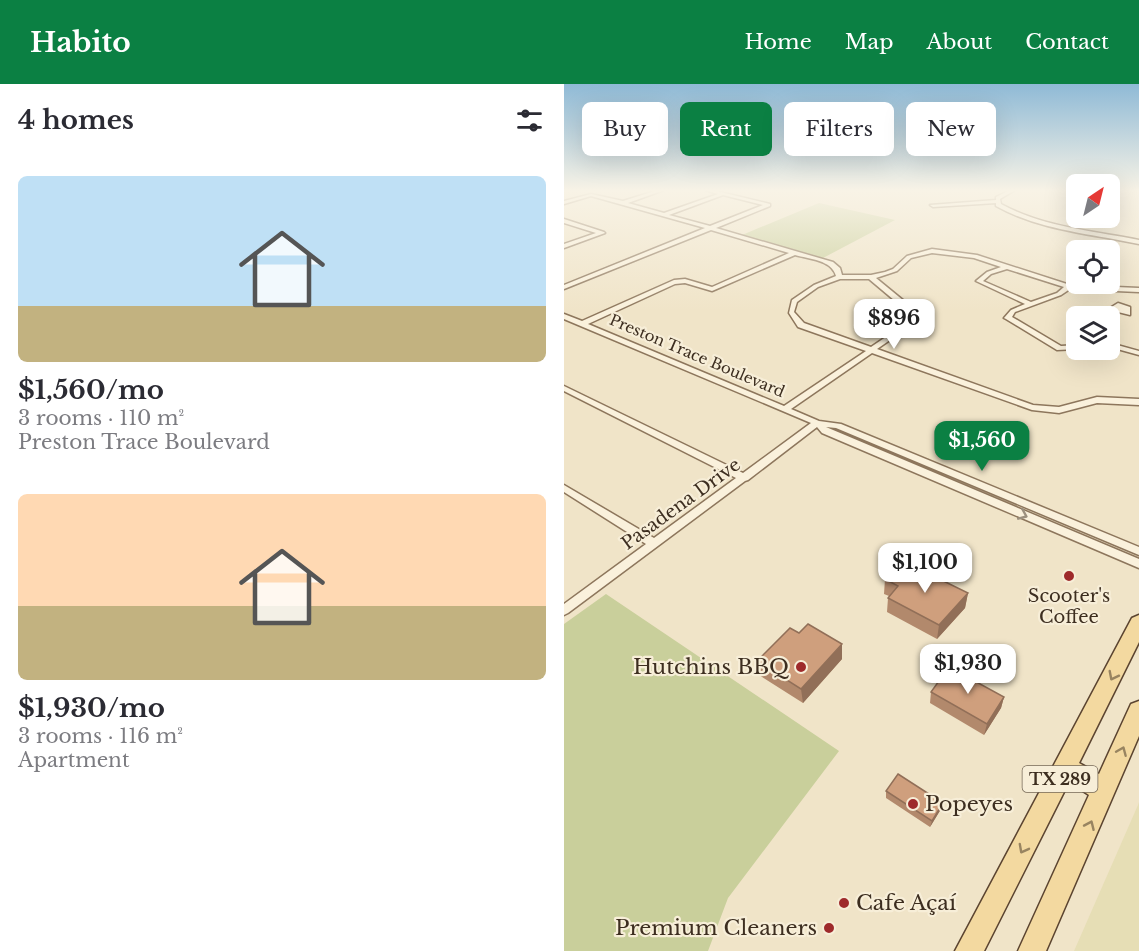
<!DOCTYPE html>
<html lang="en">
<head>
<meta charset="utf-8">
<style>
	body { margin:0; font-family:"Libre Baskerville",serif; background:#f2f2f3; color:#2b2b33; height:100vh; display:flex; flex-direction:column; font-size:22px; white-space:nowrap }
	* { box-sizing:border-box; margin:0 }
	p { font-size:20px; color:#7c7c81 }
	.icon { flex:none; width:33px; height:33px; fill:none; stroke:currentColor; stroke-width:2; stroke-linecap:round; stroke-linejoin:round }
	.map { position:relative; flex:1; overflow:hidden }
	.sheet { display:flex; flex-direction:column; background:#fff; width:564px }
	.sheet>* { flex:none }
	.guide { position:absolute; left:18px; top:18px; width:466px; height:54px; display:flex; gap:12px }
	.needle { width:39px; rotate:35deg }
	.fabs { position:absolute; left:502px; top:90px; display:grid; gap:12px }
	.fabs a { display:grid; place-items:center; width:54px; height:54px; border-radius:9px; background:#fff; box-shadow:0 6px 24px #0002; font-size:30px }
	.price { position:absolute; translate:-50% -51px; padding:0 14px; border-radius:12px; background:#fff; color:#222; font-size:20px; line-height:39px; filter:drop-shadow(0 2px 3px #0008) }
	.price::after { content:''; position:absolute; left:50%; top:36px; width:18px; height:14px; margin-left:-9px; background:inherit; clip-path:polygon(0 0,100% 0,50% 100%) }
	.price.current { background:#0b8043; color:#fff }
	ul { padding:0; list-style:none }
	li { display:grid; align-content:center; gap:12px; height:318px; padding:0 18px }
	li span { display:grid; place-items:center; height:186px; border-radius:9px; color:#555 }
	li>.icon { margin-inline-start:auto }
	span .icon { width:108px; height:108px; fill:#fffc; stroke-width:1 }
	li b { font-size:26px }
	h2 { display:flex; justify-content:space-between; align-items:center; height:72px; padding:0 18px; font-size:26px }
	.tag { padding:0 21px; border-radius:9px; background:#fff; box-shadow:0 6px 24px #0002; font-size:21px; line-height:54px }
	.tag.current { background:#0b8043; color:#fff }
	header { display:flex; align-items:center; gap:36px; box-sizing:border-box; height:84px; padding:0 30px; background:#0b8043; color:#fff }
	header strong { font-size:28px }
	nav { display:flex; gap:33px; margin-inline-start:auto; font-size:21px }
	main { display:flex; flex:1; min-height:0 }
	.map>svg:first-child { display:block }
	.farmland { fill:#e6deb5 }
	.green { fill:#c9cf9b }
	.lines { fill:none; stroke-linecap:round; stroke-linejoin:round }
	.street-casing { stroke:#8d765c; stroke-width:3 }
	.primary-casing { stroke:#5b4430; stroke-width:3 }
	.street { fill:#faf1dc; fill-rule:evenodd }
	.primary { fill:#f3d9a0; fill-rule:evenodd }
	.wall { fill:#b2896c }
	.shaded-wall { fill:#916f58 }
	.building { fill:#cf9f7d; stroke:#916f58; stroke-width:1.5 }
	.oneway { stroke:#9c907e }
	.oneway2 { stroke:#988460 }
	.poi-dot { fill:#9e2a2b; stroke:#f7eed8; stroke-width:2 }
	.labels { text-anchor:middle; stroke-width:4.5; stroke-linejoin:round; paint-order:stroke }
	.far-street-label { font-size:15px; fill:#3d2e20; stroke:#f7eed8 }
	.shield { fill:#f7eed8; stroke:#756857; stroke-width:1.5 }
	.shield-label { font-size:16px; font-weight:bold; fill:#3d2e20 }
	.street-label { font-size:18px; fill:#3d2e20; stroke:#f7eed8 }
	.poi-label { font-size:18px; fill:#3d2e20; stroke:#f7eed8 }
	.near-poi-label { font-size:21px; fill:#3d2e20; stroke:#f7eed8; text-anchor:end }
</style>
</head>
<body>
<header>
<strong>Habito</strong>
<nav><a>Home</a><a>Map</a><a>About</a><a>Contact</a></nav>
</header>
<main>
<section class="sheet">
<h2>4 homes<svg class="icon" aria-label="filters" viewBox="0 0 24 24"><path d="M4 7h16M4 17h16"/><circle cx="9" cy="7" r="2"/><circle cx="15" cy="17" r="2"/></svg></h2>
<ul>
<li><span style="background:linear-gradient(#bfe0f5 70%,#c2b280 0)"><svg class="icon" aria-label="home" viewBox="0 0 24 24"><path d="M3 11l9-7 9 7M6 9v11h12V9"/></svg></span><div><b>$1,560/mo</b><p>3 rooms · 110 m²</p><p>Preston Trace Boulevard</p></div></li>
<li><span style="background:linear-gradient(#ffd9b3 60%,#c2b280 0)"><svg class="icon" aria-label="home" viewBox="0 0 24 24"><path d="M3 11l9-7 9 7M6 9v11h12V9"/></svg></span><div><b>$1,930/mo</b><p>3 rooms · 116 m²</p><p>Apartment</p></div></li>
</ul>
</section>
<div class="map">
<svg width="575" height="867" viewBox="0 0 575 867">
	<rect width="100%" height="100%" fill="#f0e4c8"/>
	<path class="farmland" d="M575,718V867H510L574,721Z"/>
	<path class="green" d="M255,119L331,136L259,174L178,151Z
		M42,510L275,667L164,814L144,867H0V540Z"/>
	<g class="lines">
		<g class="street-casing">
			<path id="street" d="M94,106H100L64,119L100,129L154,110L141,106H148L206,120V122L152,144L269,178L276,184L278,191H307L321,188L329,185L343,172L368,165L413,171L506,201L575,204V208L506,205L497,211L451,228L448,233L497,262L513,261V265L493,266L442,235L440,234L447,226L461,220L412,197L423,188L437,183L410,174L368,169L347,174L333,187L312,194L351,226L356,232L352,238L313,265L469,321L495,323L533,313L575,315V321L533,319L495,329L468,326L308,269L227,325L255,337L277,340L575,463V471L272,344L262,343L575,475V484L258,349L253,343L184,396L181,397L4,529L0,531V520L82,460L0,408V401L90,454L172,394L0,307V302L179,389L247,339L0,235V230L18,237L110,196L121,195L148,203L225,169L147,146L0,205V201L141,144L27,112L0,120V117L27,110L59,117ZM159,111L199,121L146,142L105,131ZM231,171C245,175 268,176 272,192L250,201L228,216L225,229L234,243L302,267L220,322L24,240L111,200L121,199L148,207ZM443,185L500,203L493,209L467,218L419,197L427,190ZM276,195H305L349,232L347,236L307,263L240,239L230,228L233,218L254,203Z
				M446,106H451L436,115L437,120C479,143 529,147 575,156V160C527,150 475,146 432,122V119L369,123L366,121L432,116V113Z
				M0,135L40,148L41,149L0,164V160L32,149L0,139Z
				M554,219L566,223V231L546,226V224Z
				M546,259L575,267V271L546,263Z"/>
		</g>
		<g class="primary-casing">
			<path id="primary" d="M575,531V558L515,679L535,690L567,620L575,617V652L482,867H454L525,711L505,698L420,867H391L568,534Z"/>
		</g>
		<use href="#street" class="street"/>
		<use href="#primary" class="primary"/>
	</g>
	<path class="wall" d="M344,490L404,509L401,524L373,555L323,528L324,514L325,512L320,510L321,495Z
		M278,575L239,619L195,591L193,577Z
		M367,608L440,613L437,624L420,651L366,619Z
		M322,707L377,725L366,743L322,714Z"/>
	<path class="shaded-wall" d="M404,509L401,524L373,555L375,541Z
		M278,560V575L239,619L237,605Z
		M440,613L437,624L420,651L423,640Z
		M379,719L377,725L366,743L368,737Z"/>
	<path class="building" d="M351,483L404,509L375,541L324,514L334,502L321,495L332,484L344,490Z
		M244,540L278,560L237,605L193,577L226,544L235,549Z
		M385,583L440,613L423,640L367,608Z
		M334,690L379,719L368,737L322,707Z"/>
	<defs><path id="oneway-chevron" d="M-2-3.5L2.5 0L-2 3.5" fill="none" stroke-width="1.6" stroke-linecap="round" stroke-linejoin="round" transform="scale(1.5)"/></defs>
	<use class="oneway" href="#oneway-chevron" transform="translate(459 431) rotate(23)"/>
	<g class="oneway2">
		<use href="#oneway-chevron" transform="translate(549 592) rotate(117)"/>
		<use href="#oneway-chevron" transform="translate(558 667) rotate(-67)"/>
		<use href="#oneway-chevron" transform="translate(526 741) rotate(-66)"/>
		<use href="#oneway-chevron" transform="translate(459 765) rotate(118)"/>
	</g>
	<linearGradient id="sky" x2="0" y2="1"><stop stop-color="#8fbad6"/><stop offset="0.47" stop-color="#f8f3e6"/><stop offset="1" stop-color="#f8f3e6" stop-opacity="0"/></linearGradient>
	<rect width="575" height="227" fill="url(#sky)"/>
	<g class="poi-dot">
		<circle cx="505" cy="492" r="6"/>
		<circle cx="237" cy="583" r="6"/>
		<circle cx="349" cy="720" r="6"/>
		<circle cx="280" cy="819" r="6"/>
		<circle cx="265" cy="844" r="6"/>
	</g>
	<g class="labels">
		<g class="far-street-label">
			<text transform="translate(133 272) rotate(23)" y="5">Preston Trace Boulevard</text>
		</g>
		<rect class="shield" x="458.5" y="682" width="75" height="26" rx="4.5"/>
		<g class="shield-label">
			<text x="496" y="701">TX 289</text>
		</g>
		<g class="street-label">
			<text transform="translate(117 420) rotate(-36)" y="6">Pasadena Drive</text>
		</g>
		<g class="poi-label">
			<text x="505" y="518">Scooter's<tspan x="505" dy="21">Coffee</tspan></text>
		</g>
		<g class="near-poi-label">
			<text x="225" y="590">Hutchins BBQ</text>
			<text x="361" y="727" text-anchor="start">Popeyes</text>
			<text x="292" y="826" text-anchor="start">Cafe Açaí</text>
			<text x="253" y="851">Premium Cleaners</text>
		</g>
	</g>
</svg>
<div class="fabs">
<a><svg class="needle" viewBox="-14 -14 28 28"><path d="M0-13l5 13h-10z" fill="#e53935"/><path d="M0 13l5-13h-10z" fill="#7c7c81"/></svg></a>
<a><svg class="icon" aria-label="locate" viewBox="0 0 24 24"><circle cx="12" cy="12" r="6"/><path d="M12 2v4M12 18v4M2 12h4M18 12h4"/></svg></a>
<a><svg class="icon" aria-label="layers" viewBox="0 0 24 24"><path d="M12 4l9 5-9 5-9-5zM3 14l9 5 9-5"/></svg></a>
</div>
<b class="price" style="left:330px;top:266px">$896</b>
<b class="price current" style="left:418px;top:388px">$1,560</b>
<b class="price" style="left:361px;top:510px">$1,100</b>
<b class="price" style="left:404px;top:611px">$1,930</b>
<div class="guide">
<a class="tag">Buy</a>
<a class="tag current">Rent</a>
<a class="tag">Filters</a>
<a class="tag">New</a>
</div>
</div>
</main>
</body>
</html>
